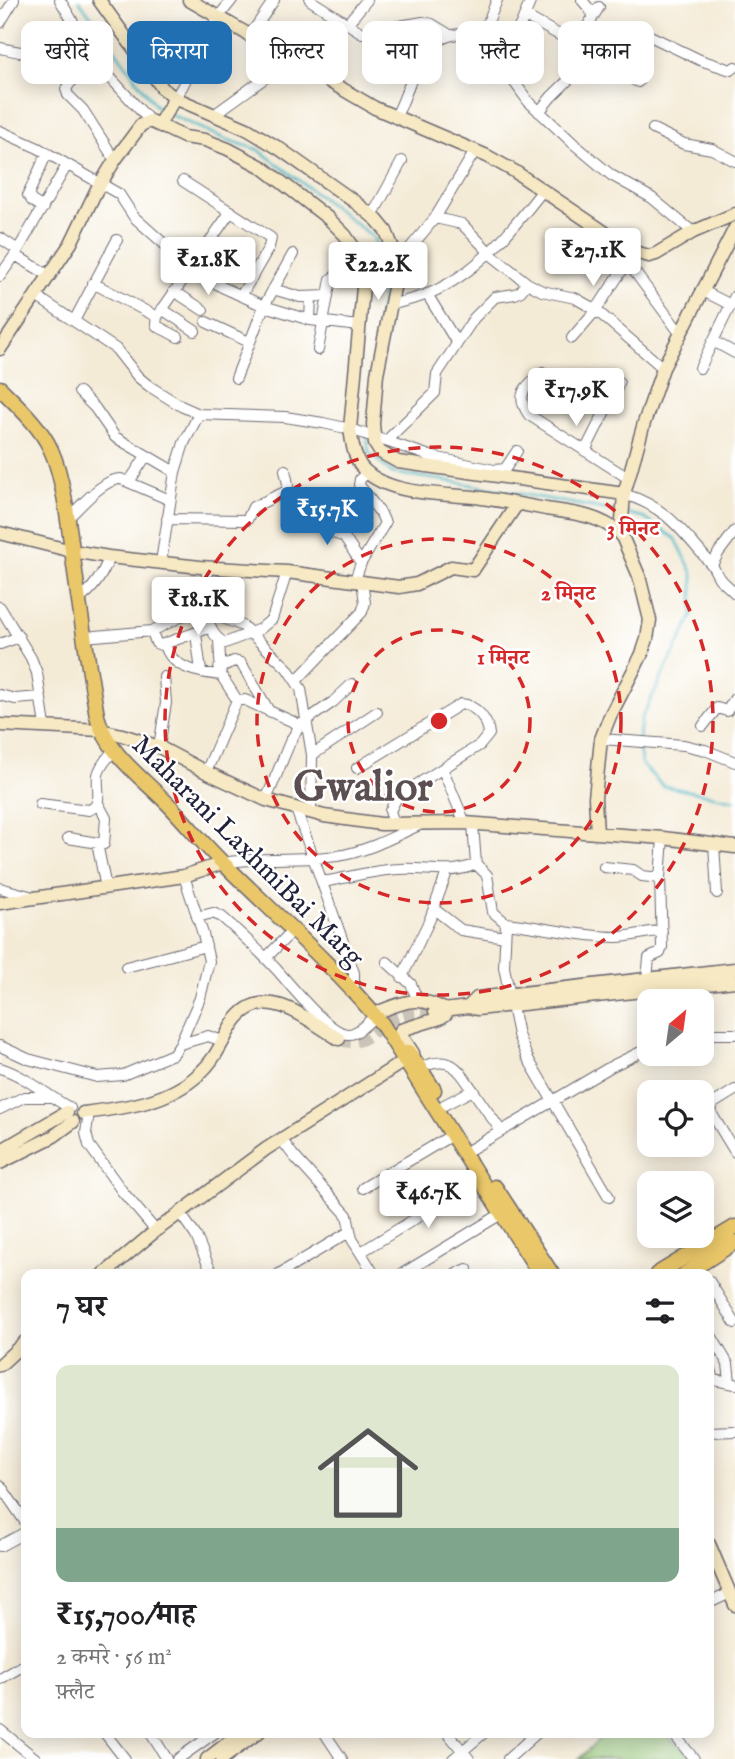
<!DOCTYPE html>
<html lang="hi">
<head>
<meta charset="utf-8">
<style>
	body { margin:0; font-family:"IM FELL English","Noto Serif Devanagari",serif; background:#f6f6f6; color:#202124; height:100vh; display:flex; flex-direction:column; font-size:26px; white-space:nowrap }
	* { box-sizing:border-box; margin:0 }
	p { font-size:23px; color:#757577 }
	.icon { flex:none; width:38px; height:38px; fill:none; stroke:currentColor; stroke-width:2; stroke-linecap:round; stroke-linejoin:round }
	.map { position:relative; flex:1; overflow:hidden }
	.sheet { position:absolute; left:21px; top:1269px; width:693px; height:469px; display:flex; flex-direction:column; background:#fff; border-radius:14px; box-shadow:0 4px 18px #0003 }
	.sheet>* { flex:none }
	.guide { position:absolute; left:21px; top:21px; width:693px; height:63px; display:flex; gap:14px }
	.needle { width:46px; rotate:29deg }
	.fabs { position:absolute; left:637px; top:989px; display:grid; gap:14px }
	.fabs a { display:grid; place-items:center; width:77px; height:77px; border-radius:14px; background:#fff; box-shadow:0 4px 18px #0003; font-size:35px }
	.price { position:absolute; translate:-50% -60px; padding:0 16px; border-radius:7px; background:#fff; color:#222; font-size:23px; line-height:46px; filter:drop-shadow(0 2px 4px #0008) }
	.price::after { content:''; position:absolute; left:50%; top:42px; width:21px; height:16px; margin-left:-10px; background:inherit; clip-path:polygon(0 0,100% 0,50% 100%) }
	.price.active { background:#1f6fb2; color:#fff }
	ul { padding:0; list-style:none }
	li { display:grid; align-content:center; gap:14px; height:371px; padding:0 35px }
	li span { display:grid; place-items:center; height:217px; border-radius:14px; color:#555 }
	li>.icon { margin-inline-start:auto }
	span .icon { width:126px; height:126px; fill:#fffc; stroke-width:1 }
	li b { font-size:30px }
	h2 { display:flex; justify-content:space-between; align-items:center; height:84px; padding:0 35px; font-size:30px }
	.tag { padding:0 24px; border-radius:14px; background:#fff; box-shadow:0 4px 18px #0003; font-size:24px; line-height:63px }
	.tag.active { background:#1f6fb2; color:#fff }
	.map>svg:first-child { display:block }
	.green { fill:#95c676; stroke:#5c7458; stroke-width:2 }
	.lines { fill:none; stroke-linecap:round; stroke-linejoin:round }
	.stream { stroke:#4cb8c9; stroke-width:2.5 }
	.secondary-tunnel { stroke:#cac3b8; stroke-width:12; stroke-dasharray:12 6; stroke-linecap:butt }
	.street-casing { stroke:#6c6872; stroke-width:12 }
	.secondary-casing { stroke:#6c6872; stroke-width:15 }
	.primary-casing { stroke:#6c6872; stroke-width:17 }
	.street { stroke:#fff; stroke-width:10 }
	.secondary { stroke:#f7e9c3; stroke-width:12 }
	.primary { stroke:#eac769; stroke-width:14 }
	.ring { fill:none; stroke:#d62828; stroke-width:3.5; stroke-dasharray:12 9 }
	.labels { text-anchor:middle; stroke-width:5; stroke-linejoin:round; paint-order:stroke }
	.street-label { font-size:28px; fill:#22223b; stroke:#fff }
	.town-label { font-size:42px; font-weight:bold; fill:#5c4f51; stroke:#fff }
	.centre { fill:#d62828; stroke:#fff; stroke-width:3.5 }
	.ring-label { font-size:21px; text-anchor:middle; font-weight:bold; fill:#d62828; stroke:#fff; stroke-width:5; stroke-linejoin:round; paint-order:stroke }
</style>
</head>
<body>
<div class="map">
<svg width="735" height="1759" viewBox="0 0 735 1759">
	<rect width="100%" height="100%" fill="#fff"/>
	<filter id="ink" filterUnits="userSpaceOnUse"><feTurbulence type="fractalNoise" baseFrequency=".0143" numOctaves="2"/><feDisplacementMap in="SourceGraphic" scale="14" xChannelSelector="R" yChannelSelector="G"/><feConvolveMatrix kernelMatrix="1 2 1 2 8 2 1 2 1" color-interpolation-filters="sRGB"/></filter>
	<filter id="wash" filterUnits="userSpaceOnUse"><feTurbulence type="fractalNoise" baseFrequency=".00686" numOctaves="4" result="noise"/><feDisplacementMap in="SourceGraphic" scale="28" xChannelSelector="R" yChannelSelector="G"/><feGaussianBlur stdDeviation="1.57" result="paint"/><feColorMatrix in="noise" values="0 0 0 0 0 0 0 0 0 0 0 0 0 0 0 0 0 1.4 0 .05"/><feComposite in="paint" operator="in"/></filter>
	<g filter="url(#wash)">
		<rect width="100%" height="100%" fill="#f4ebd7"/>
		<path class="green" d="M606,1732L664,1733L695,1759H579Z"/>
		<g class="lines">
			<path class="stream" d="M79,0L155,105L164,111
				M169,114L225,139L259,150L373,237L385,267L376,348
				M367,438L369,453L392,473L461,483L619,512
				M626,513L642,517L676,539L693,574V615L641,719L639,739
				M638,745L642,765L663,786L735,800"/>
		</g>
	</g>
	<g filter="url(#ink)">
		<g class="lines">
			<path class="secondary-tunnel" d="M339,1039C364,1050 374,1027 395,1018C407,1013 422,1013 435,1011"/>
			<g class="street-casing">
				<path id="street" d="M60,0L98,64L150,121
					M310,0L362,33L374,34L393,27L423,22L432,24L450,35
					M582,0L594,15
					M525,16L572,42L591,58L638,82
					M0,23L14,0
					M347,24L367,0
					M648,35L700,60L731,70L735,67
					M249,37L274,0
					M479,44L497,0
					M576,45L599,7
					M0,48C39,56 49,60 80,32
					M497,58L520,26L531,0
					M96,60L70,83L66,89L68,95L83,110L115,160
					M175,98C185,85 189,72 196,57C205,37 217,17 232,0
					M539,112L551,97L591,58
					M215,114L290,60
					M395,118C413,87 415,37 460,34L497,58L528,101L574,144L611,175L652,198L693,232
					M653,129L684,144L712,149L735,161
					M0,131L38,148L119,194L134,217L190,267L222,287L264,306L310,320L358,326
					M183,181L271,238L269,247L241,296
					M43,208L32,201L28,195L47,153
					M372,216L402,161
					M435,218L462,224L494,257L527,283L542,291L575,298L596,310L663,368
					M0,238L18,250
					M15,255L50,276
					M628,263L680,333
					M395,266L435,218L475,151
					M0,276L15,255L67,165
					M93,283L157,317
					M273,289L300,297L328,296
					M701,290L731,305
					M174,291L203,310
					M427,294L457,343
					M36,296L116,349L138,377L149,386L181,406L199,414L285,417L323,423L350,429L433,457L494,470L505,469L517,451
					M391,305C403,301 416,299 428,294C478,273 511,231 543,190
					M162,309L195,331
					M310,320L311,297
					M74,321L117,240
					M206,322L249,342
					M178,337L157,326L156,324L157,317L231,211
					M572,338L596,310L634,252
					M713,341L735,353
					M318,350L331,279L337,275L364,276
					M700,368L735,296
					M543,373C526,386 514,394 529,415L628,478
					M236,378L264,306L293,254
					M79,392L95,408L115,437L175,472
					M386,441L435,393L437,374L474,318L495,297L515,294L521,291L527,283
					M585,451L619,383
					M129,482L146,456
					M624,494C669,508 682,532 712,565
					M313,518L324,529L344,537L361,563
					M67,519C80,507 104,478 121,479L170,500
					M167,519L247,520L253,507L287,491L288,484L285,470
					M735,531L719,552L712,565L719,578L735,593
					M161,562L175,472L184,443L199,414
					M207,568C207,590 200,632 225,643L260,629L272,619L287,572
					M355,580L361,563L385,523L381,514L359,485L360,479L368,472
					M78,600C94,589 103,575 109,557
					M0,607L31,658L37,673L45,726
					M152,631L156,643L161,645L211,627
					M196,634L201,671
					M84,637L152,631L184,615L198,612L218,616L243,626L287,668L301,689L312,755L311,813
					M219,640L221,675L237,700
					M0,644L19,637
					M165,644C170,668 199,673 221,675
					M219,668L234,661L241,663L269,711
					M296,681L362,612L365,603L362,581
					M0,695L15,699L41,697
					M703,726L717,708L727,711L735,698
					M601,739L684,745L705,750L735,762
					M159,747L166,703L164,677
					M312,755L377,712
					M357,768L461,704C476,705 488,720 489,734L480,745L397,797L390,811L394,823
					M443,770L465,823
					M206,772L237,700H245L300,725
					M266,800L290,742L300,725L333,702L352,684
					M40,804L89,810C104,804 96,788 98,775C100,765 108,758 113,751
					M296,809L354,973V991
					M473,824L476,864L487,875L493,912L506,923L504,967L518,1035L527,1057L609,1197
					M68,838L104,844L106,818L98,803
					M97,843L106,888
					M714,844L717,893
					M223,863C261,856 299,861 337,856C365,852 394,837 419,825
					M604,867L633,870L642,876L660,878
					M322,882C347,878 373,870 399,869C427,867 450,876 476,864
					M0,888L33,897
					M434,909L461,930L505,937
					M197,917L213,913L222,917C241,934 260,951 277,970C290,984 329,1035 349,1034C358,1034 368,1022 375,1016
					M506,923C543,927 580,937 617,937C632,937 646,931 662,931
					M266,958L293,930
					M387,962L411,984L418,1001
					M126,967L206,946
					M402,977L430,919L447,872
					M647,979L649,958L660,953L662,947L660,878L663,838
					M702,1034H735
					M180,1044L208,1036L223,1041
					M0,1046L28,1059L97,1077L123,1075L173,1054L180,1044L200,998L209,961L203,934L184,876
					M0,1068C26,1076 46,1095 70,1108
					M420,1068C452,1053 459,1070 476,1095C484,1107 493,1119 501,1131
					M735,1090L714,1103L710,1111L735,1152
					M444,1105L473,1090
					M0,1109L24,1097H49
					M89,1112L86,1133L89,1145L122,1191L156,1231
					M281,1139L293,1155L347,1215L352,1239L374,1274
					M471,1149L612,1066L649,1048
					M363,1188L452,1135
					M180,1213L196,1236L212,1274
					M361,1252L480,1179
					M279,1274L349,1232
					M402,1274L501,1214
					M456,1274L467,1269
					M709,1281L735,1323
					M709,1332L728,1364L730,1382
					M709,1363L714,1380
					M709,1379L735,1384
					M26,1381V1386
					M709,1432L735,1431
					M0,1485L26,1523
					M0,1546L24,1533
					M709,1603L730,1593
					M0,1679L26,1664
					M0,1730L36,1759
					M104,1732L125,1759
					M150,1732L167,1759
					M324,1732L342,1759
					M447,1732L469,1759
					M672,1732L694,1759
					M178,1759L216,1732
					M453,1759L485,1732
					M508,1759L538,1732"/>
			</g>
			<g class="secondary-casing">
				<path id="secondary" d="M99,0L163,89L175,98L247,129L280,149L355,202L377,220L386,231L392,246L396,278L377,374L373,424L375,444L380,452L398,462L624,494
					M189,0L375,108L487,156L514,171L634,252L649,256L656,254L693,232L735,214
					M159,124L175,98
					M0,349L71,243L96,191L115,160L141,125L150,121L184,137L205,140L228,149L262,167L329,219L345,235L361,258L364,276L350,429C352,441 353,454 360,465C384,497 446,493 482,498C503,501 525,505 546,509C574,513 599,515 621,534
					M0,533L72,551L109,557L200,567L287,572L399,587L417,584L451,567L473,570L517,504
					M0,725L101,730L122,735L159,747L206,772L266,800L324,816L381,824L465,823L663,838L735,847
					M597,833L595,798L601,739L610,716L642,654L647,639L650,620L639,576L621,534L624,494L644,423L663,368L735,228
					M0,903L184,876L223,863
					M468,1007L477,998L735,969
					M381,1011C407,1000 421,996 446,1010
					M435,1011L468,1007L477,1009L735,981
					M414,1059L413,1053L400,1033L401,1030L440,1018L446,1014
					M83,1113C123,1108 168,1103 199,1074C215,1060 222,1042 232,1025C262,978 307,1020 339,1039
					M0,1151L67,1112
					M0,1163L54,1136L73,1122
					M104,1274L153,1233L266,1149L404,1061
					M0,1365L26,1341
					M709,1544L735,1605
					M207,1759L242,1732
					M222,1759L259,1732"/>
			</g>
			<g class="primary-casing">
				<path id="primary" d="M0,388C18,406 41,427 51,450C65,480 70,538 75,572C81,620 89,668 97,716C108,755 142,777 170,806C188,825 205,846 224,864C278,917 334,966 382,1024L540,1274
					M409,1052L434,1090
					M495,1187L552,1274
					M657,1274L735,1227
					M685,1274L735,1242"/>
			</g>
			<use href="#street" class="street"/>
			<use href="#secondary" class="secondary"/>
			<use href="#primary" class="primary"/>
		</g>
	</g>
	<g class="ring">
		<circle cx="439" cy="721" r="91"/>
		<circle cx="439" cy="721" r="182"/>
		<circle cx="439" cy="721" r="274"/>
	</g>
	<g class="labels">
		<g class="street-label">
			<text transform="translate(249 850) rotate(45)" y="10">Maharani LaxhmiBai Marg</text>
		</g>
		<g class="town-label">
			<text x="363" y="800">Gwalior</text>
		</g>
	</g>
	<circle cx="439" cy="721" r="10" class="centre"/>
	<g class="ring-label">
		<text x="633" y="535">3 मिनट</text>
		<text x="568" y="600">2 मिनट</text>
		<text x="503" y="664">1 मिनट</text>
	</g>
</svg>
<div class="fabs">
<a><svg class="needle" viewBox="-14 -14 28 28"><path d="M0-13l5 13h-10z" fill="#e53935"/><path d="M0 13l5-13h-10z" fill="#757577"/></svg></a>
<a><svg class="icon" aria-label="locate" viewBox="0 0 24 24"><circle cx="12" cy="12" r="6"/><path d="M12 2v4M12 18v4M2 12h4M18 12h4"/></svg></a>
<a><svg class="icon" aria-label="layers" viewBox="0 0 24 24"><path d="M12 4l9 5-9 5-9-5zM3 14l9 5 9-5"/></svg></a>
</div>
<b class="price" style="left:593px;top:288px">₹27.1K</b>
<b class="price" style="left:208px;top:297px">₹21.8K</b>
<b class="price" style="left:378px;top:302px">₹22.2K</b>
<b class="price" style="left:576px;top:428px">₹17.9K</b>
<b class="price active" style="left:327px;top:547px">₹15.7K</b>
<b class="price" style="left:198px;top:637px">₹18.1K</b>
<b class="price" style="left:428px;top:1230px">₹46.7K</b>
<div class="guide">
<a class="tag">खरीदें</a>
<a class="tag active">किराया</a>
<a class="tag">फ़िल्टर</a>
<a class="tag">नया</a>
<a class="tag">फ़्लैट</a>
<a class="tag">मकान</a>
</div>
<section class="sheet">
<h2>7 घर<svg class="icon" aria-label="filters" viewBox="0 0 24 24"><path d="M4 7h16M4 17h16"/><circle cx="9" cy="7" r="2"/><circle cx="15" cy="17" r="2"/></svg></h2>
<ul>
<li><span style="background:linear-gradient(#dfe7d0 75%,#7fa58c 0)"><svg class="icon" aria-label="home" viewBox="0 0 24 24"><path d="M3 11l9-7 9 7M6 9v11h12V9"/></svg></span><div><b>₹15,700/माह</b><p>2 कमरे · 56 m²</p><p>फ़्लैट</p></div></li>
</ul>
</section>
</div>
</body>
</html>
